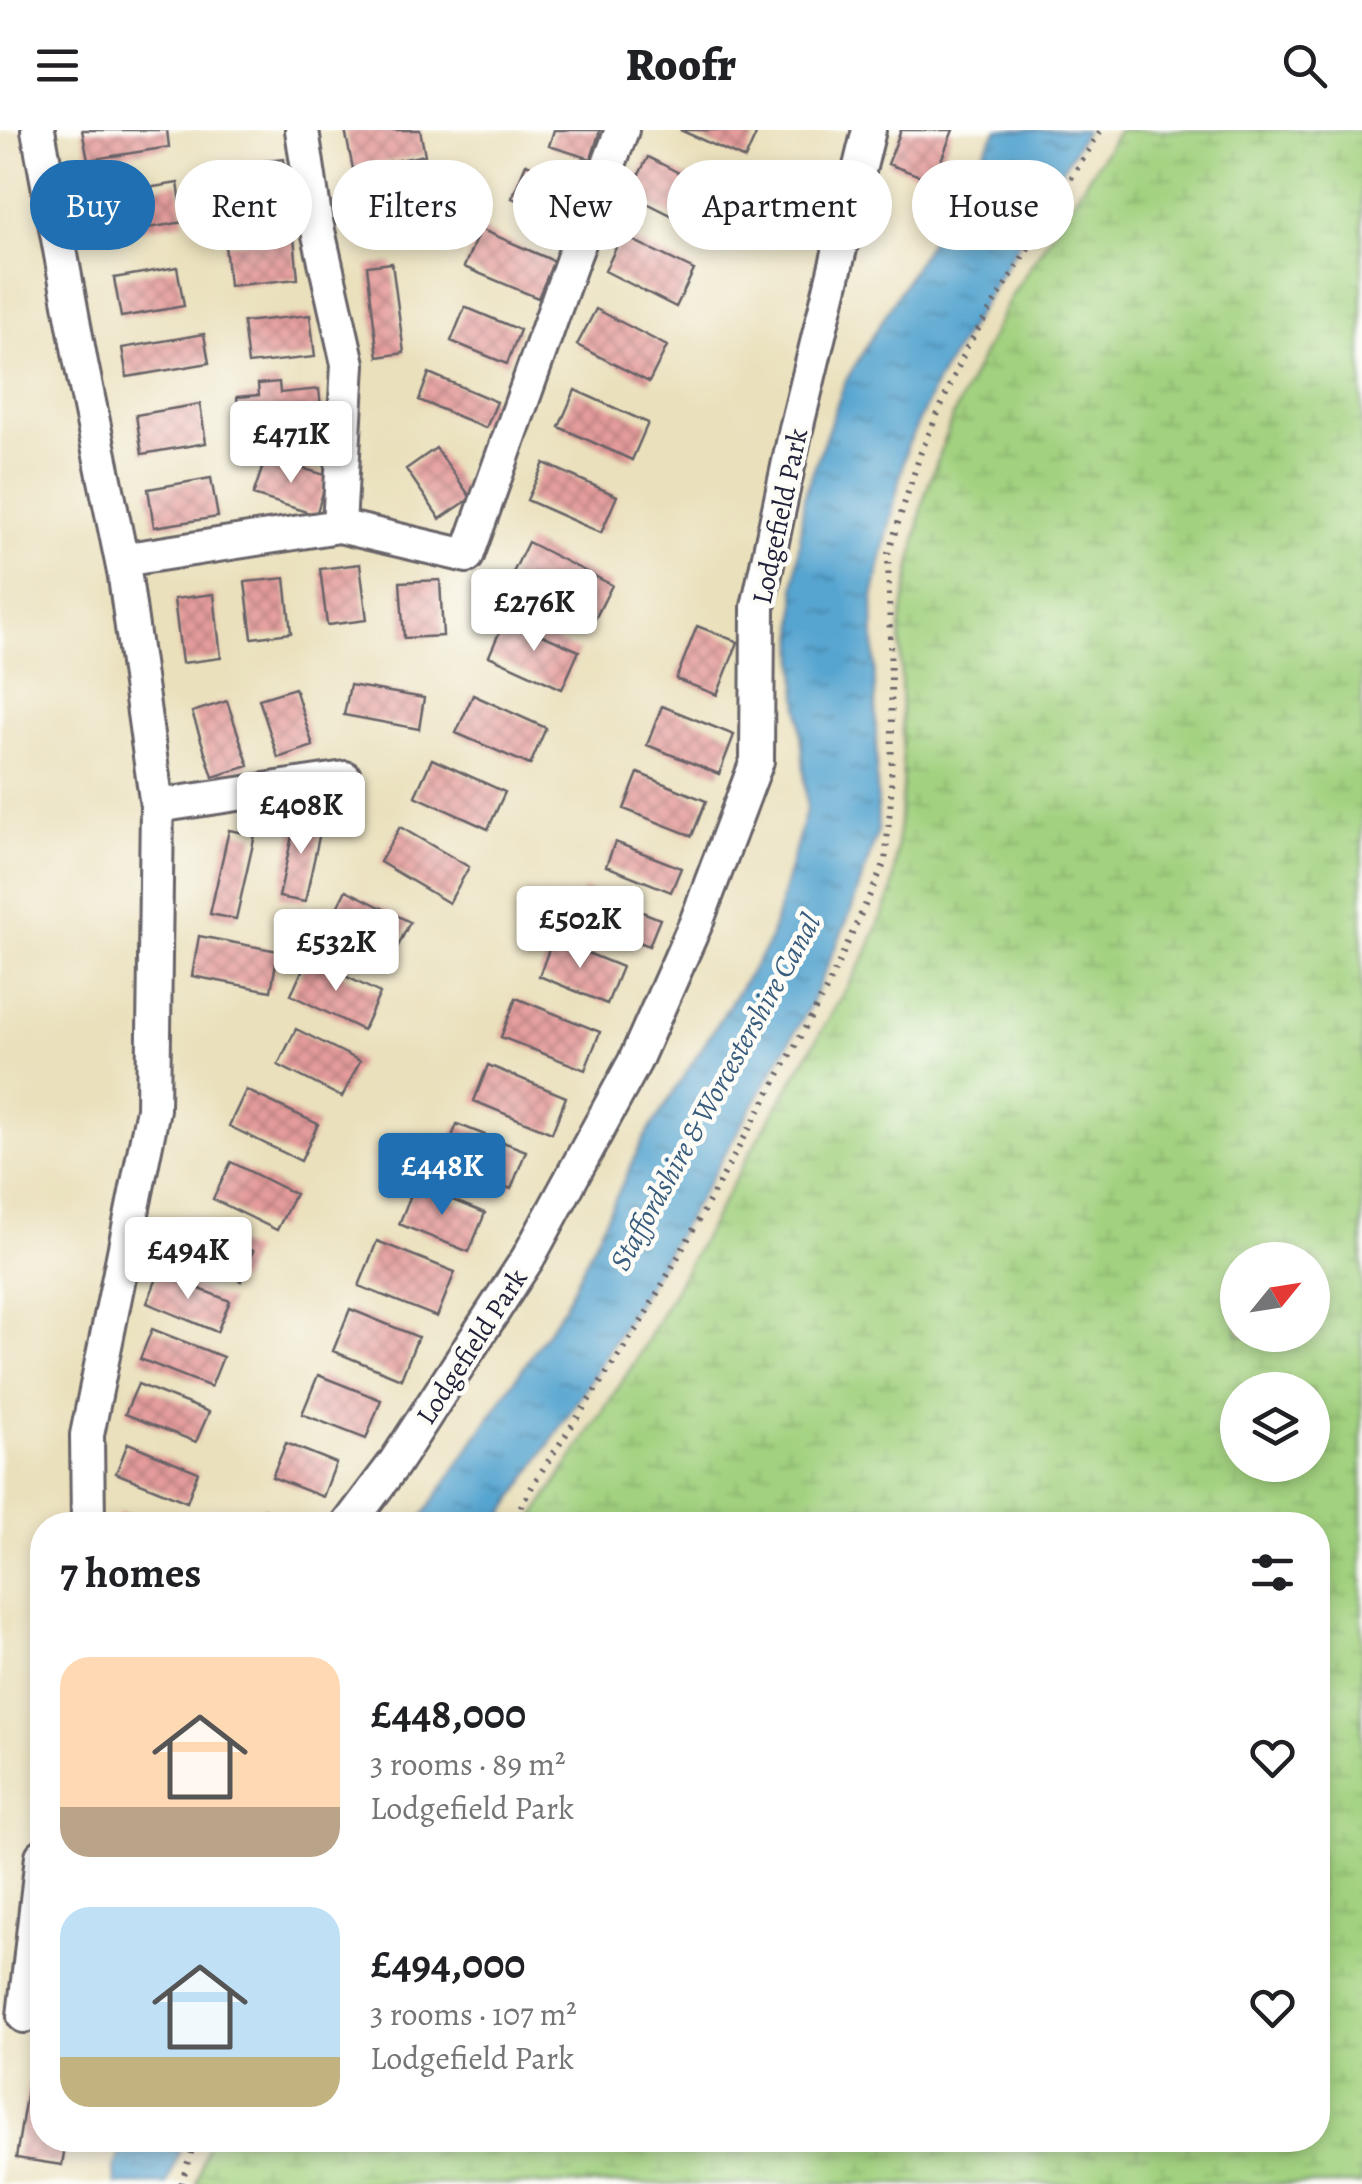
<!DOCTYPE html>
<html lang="en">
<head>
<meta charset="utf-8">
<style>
	body { margin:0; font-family:Alegreya,serif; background:#f2f2f2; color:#202124; height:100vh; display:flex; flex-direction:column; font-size:38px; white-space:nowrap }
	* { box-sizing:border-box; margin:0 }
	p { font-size:32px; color:#757577 }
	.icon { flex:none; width:55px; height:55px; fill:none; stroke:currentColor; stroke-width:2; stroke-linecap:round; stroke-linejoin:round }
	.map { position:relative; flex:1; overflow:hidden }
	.sheet { position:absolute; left:30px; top:1382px; width:1300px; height:640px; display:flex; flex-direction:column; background:#fff; border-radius:40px; box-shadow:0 5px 15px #0003 }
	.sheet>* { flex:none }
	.guide { position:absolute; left:30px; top:30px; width:1302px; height:90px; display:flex; gap:20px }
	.needle { width:65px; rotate:60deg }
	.tools { position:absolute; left:1220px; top:1112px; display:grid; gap:20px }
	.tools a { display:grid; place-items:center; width:110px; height:110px; border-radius:50%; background:#fff; box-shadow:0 5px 15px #0003; font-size:50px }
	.price { position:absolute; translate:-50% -85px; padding:0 22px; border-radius:10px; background:#fff; color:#222; font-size:32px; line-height:65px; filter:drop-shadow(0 2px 5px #0008) }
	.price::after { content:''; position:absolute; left:50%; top:60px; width:30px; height:22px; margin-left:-15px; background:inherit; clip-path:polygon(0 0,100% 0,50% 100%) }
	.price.active { background:#1f6fb2; color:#fff }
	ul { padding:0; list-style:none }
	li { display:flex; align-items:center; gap:30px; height:250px; padding:0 30px }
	li span { display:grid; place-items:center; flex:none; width:280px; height:200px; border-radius:30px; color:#555 }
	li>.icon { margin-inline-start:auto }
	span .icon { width:120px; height:120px; fill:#fffc; stroke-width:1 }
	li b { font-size:42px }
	h2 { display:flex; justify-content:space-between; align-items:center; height:120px; padding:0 30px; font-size:42px }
	.chip { padding:0 35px; border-radius:45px; background:#fff; box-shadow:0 5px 15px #0003; font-size:35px; line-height:90px }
	.chip.active { background:#1f6fb2; color:#fff }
	header { display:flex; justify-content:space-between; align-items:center; height:130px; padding:0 30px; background:#fff; font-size:45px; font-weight:800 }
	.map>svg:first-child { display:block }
	.wetland { fill:url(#wetland-marsh); stroke:#627a5d; stroke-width:2.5; fill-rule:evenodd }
	.water { fill:url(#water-ripples); stroke:#3c6486; stroke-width:2.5 }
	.building { fill:url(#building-cross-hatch) }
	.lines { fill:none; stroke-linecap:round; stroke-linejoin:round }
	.minor-casing { stroke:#686468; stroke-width:38 }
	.path { stroke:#686468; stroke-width:6; stroke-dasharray:2.5 8; stroke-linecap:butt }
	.minor { stroke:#fff; stroke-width:32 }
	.labels { text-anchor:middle; stroke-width:9; stroke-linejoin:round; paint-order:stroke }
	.street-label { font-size:28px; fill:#22223b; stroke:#fdfcf7 }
	.water-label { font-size:30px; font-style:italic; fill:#395d7e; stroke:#fdfcf7 }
</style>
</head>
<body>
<header><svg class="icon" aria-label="menu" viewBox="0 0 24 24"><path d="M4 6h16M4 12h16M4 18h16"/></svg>Roofr<svg class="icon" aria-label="search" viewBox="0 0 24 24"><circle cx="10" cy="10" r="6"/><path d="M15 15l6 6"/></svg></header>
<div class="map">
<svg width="1362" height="2054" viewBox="0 0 1362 2054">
	<defs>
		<pattern id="wetland-marsh" width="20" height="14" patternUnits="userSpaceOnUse" patternTransform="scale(2.5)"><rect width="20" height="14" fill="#a2d17f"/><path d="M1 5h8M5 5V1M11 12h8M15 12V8" fill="none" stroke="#8bb36f"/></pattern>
		<pattern id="water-ripples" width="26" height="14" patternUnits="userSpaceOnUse" patternTransform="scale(2.5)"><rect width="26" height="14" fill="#56a5d0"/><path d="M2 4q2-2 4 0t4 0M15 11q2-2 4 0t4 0" fill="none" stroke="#4786aa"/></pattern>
		<pattern id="building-cross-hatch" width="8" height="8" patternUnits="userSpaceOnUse" patternTransform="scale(2.5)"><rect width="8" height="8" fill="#e59c9b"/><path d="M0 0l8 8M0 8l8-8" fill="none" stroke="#b97f80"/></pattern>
	</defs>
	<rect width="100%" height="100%" fill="#fdfcf7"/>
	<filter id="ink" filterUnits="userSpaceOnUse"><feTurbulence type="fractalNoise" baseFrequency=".01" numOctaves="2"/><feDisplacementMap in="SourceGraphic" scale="20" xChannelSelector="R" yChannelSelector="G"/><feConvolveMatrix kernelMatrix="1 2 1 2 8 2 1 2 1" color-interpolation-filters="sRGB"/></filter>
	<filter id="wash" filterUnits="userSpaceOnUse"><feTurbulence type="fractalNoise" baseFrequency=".0048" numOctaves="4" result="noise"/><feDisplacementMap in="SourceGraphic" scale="40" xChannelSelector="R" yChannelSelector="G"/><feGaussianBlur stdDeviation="2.25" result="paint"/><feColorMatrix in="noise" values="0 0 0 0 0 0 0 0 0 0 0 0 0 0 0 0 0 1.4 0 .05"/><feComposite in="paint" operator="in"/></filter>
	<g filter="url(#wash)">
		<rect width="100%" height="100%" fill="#eae0bc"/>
		<path class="wetland" d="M1119,0H1362V2054H196L209,2010H1318V1395H529L636,1230L748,1026L865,827L892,762L903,656L900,497L923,371L953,286L1011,166ZM1312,1130V1205H1238V1130ZM1312,1260V1335H1238V1260Z"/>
		<path class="water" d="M997,0H1086L937,251L907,317L873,467L878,701L851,781L811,874L714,1043L588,1255L496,1395H417L564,1177L643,1010L769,813L807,677L796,541L795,454L804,367L845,252Z
			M125,2010H184L167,2054H115L114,2038Z"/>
		<g id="blocks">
			<path class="building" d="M82,0H167L169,17L88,30Z
				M345,0H420L425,25L353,39Z
				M554,0H600L591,29L549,16Z
				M680,0H758L745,29Z
				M901,0H953L933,51L888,34Z
				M648,27L720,64L701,100L629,64Z
				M284,29L288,72L229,78L225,35Z
				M526,34L581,57L567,91L512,68Z
				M178,53L184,92L100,106L93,67Z
				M417,62L424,98L365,108L358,72Z
				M480,99L554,131L538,168L464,137Z
				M622,105L694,140L676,177L605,141Z
				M294,107L298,149L229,156L225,114Z
				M392,133L404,223L378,227L367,136Z
				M177,137L184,176L121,187L114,148Z
				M465,177L520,200L507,234L451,211Z
				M596,179L667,216L649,252L577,215Z
				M310,185L315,227L248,234L243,192Z
				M204,204L209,233L127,247L122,218Z
				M429,243L497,272L486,298L419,270Z
				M279,252L280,263L319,259L322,286L240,295L237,267L259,265L258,254Z
				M575,260L648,293L632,330L559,297Z
				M200,274L206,313L142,324L136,285Z
				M436,318L471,368L440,389L406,339Z
				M266,327L328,346L316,385L253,365Z
				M544,333L617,366L601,403L527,370Z
				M211,348L218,387L154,397L148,359Z
				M528,412L612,455L594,491L510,449Z
				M360,434L367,490L327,495L320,439Z
				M285,448L291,503L252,508L245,452Z
				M440,450L443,506L404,508L400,452Z
				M214,464L221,528L182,533L174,469Z
				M505,489L579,521L562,559L489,526Z
				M697,496L738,512L717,565L676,549Z
				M350,555L424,568L419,599L344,585Z
				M295,558L313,616L278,628L259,569Z
				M473,565L546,598L530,635L456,603Z
				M227,571L249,636L213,647L192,582Z
				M662,576L734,605L719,644L647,615Z
				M432,629L505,662L488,699L415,666Z
				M638,643L706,671L692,706L624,679Z
				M297,682L323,688L305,772L279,767Z
				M400,697L469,737L449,773L380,732Z
				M229,700L255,705L236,789L210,784Z
				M615,712L681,738L671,762L606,736Z
				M584,759L660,789L649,816L573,785Z
				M346,760L410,792L392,828L328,796Z
				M199,806L278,821L271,861L192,846Z
				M553,809L622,837L607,874L539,846Z
				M308,828L380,863L363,900L291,865Z
				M516,868L600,902L585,940L501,907Z
				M296,899L360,931L342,967L278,935Z
				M488,935L566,967L552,1003L474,971Z
				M246,960L318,994L301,1031L229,996Z
				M457,994L526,1021L511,1059L442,1032Z
				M231,1032L295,1064L277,1100L213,1069Z
				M415,1055L485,1083L469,1122L399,1094Z
				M182,1092L253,1121L241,1151L170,1122Z
				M377,1111L455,1142L437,1187L359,1156Z
				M159,1143L230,1171L217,1202L147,1173Z
				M350,1179L418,1207L401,1249L333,1221Z
				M152,1199L223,1227L211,1257L140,1229Z
				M318,1245L381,1270L366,1309L302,1284Z
				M138,1254L209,1282L196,1312L125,1284Z
				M128,1313L198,1342L187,1372L116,1343Z
				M286,1313L336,1333L323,1367L272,1347Z
				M263,1379L303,1395H256Z
				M120,1382L150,1395H114Z
				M28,1953L42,1955V2010H66L62,2035L16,2028Z"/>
		</g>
	</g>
	<g filter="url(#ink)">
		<use href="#blocks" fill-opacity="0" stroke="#686468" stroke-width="2.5"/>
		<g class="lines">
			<g class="minor-casing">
				<path id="minor" d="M38,0L81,233L125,447L157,676L153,979L87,1305L88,1395
					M302,0L315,87L348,234L339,396L467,426L572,131L622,0
					M122,430L339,396
					M157,676L345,648
					M348,1395L394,1334L528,1128L635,931L696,793L757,631L758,477L796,299L869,0
					M24,1886L42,1726"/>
			</g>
			<path class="path" d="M510,1395L537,1348L641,1192L692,1102L826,860L885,732L891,669L892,596L888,424L921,322L967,217L1101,0
				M181,2054L195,2010"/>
			<use href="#minor" class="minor"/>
		</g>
	</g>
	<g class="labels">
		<g class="street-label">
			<text transform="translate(779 386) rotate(-78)" y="10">Lodgefield Park</text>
			<text transform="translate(471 1216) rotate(-57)" y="10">Lodgefield Park</text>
		</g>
		<g class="water-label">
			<text transform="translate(715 962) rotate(-61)" y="10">Staffordshire &amp; Worcestershire Canal</text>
		</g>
	</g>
</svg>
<div class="tools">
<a><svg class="needle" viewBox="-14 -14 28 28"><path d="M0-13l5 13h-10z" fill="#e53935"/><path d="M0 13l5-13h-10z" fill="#757577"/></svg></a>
<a><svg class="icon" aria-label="layers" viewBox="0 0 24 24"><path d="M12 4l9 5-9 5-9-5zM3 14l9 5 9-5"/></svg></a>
</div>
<b class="price" style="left:291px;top:356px">£471K</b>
<b class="price" style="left:534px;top:524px">£276K</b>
<b class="price" style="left:301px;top:727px">£408K</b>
<b class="price" style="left:580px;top:841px">£502K</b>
<b class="price" style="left:336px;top:864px">£532K</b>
<b class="price active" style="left:442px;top:1088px">£448K</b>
<b class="price" style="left:188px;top:1172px">£494K</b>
<div class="guide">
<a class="chip active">Buy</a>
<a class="chip">Rent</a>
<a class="chip">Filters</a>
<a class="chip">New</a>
<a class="chip">Apartment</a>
<a class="chip">House</a>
</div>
<section class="sheet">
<h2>7 homes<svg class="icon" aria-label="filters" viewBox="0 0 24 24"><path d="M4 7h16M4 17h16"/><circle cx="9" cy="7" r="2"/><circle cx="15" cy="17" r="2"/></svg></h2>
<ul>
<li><span style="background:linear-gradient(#ffd9b3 75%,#b9a48a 0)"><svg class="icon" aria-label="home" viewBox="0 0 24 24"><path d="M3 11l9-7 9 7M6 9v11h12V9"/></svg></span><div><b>£448,000</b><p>3 rooms · 89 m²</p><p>Lodgefield Park</p></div><svg class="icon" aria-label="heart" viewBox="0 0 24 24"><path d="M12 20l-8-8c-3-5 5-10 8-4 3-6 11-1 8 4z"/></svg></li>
<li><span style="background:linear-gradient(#bfe0f5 75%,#c2b280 0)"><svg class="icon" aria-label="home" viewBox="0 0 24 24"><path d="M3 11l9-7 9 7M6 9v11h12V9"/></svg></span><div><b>£494,000</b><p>3 rooms · 107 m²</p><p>Lodgefield Park</p></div><svg class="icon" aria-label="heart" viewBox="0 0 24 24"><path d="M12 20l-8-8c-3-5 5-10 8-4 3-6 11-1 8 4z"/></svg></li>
</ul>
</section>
</div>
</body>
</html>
